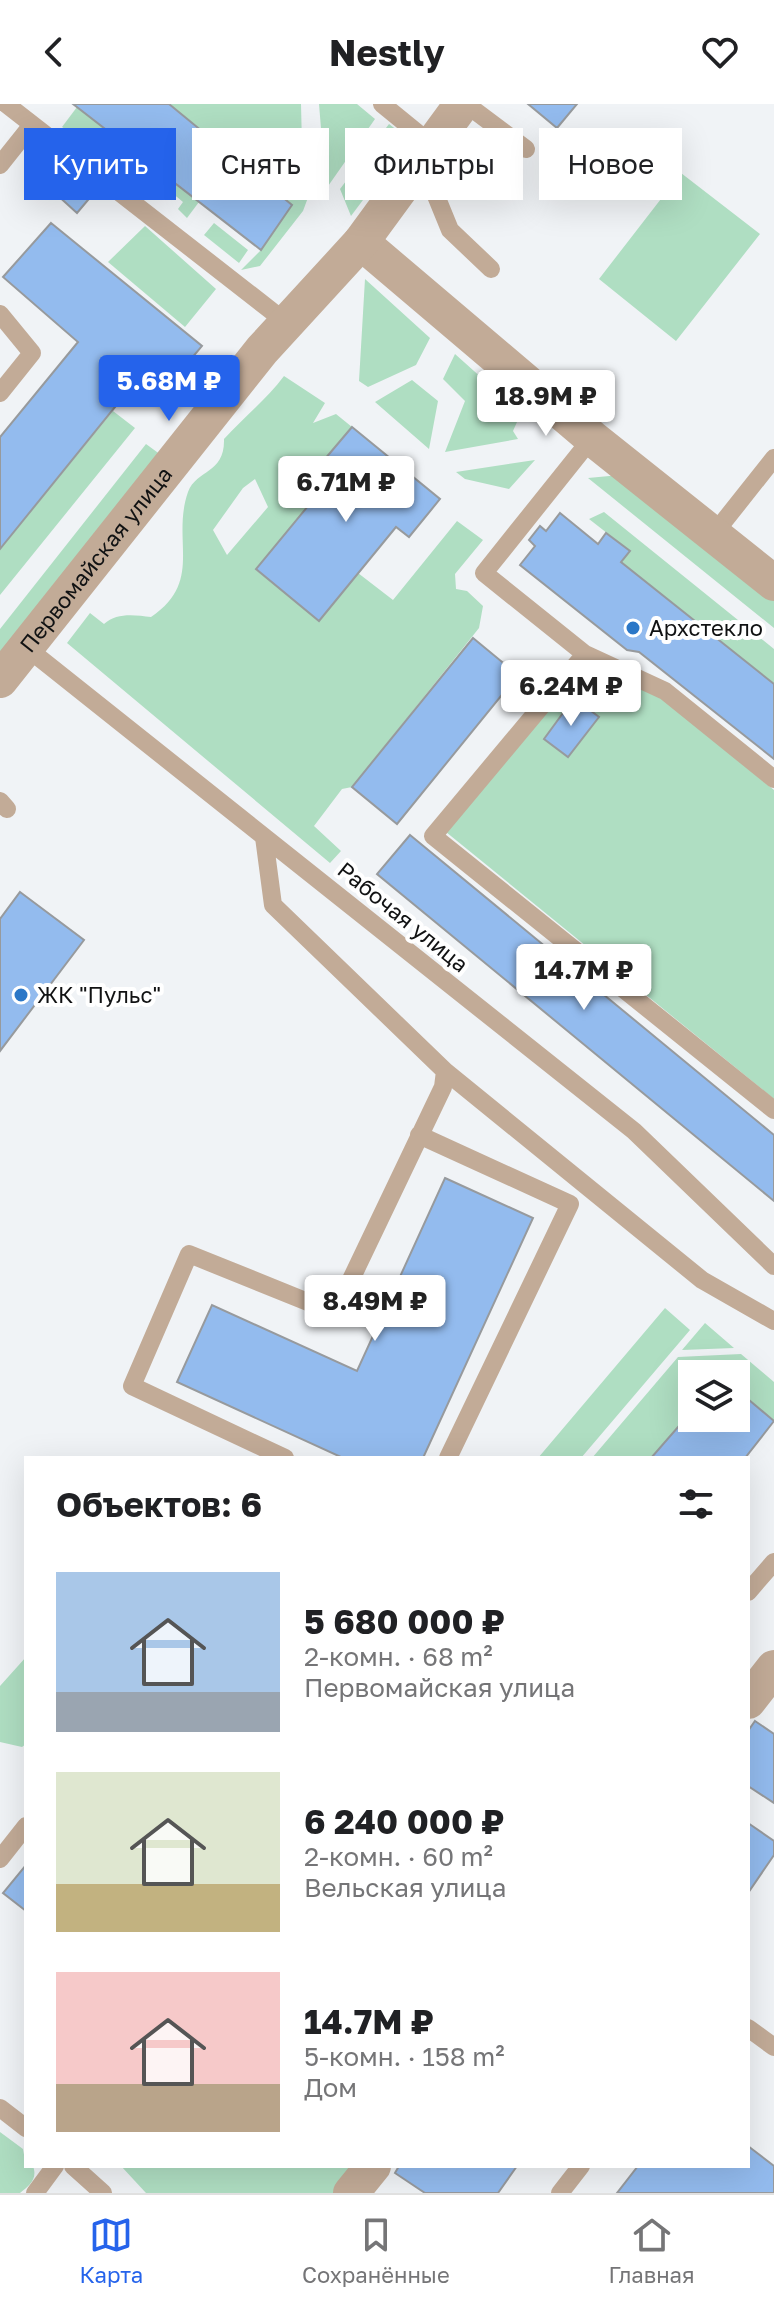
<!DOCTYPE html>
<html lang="ru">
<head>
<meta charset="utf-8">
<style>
	body { margin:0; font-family:"Golos Text",sans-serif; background:#f2f2f2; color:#202124; height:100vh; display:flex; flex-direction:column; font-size:30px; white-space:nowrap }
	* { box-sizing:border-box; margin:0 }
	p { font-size:26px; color:#757577 }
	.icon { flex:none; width:44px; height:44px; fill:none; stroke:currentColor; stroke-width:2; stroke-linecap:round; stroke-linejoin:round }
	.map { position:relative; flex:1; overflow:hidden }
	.sheet { position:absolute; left:24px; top:1352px; width:726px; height:712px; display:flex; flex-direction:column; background:#fff; border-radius:0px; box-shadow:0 8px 32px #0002 }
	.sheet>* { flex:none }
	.banner { position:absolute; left:24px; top:24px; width:726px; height:72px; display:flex; gap:16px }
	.controls { position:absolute; left:678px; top:1256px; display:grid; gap:16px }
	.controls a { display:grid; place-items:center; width:72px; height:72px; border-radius:0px; background:#fff; box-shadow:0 8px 32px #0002; font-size:40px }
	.price { position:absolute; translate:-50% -68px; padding:0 18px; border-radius:8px; background:#fff; color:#222; font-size:26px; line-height:52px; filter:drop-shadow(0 2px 4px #0008) }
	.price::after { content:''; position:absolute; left:50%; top:48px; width:24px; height:18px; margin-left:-12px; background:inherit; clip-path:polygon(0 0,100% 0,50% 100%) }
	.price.selected { background:#2563eb; color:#fff }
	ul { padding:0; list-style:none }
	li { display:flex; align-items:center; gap:24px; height:200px; padding:0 32px }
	li span { display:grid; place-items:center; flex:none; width:224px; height:160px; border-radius:0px; color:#555 }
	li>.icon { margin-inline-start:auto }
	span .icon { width:96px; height:96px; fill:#fffc; stroke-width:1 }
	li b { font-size:34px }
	h2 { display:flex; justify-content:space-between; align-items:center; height:96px; padding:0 32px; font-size:34px }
	.pill { padding:0 28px; border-radius:0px; background:#fff; box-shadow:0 8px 32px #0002; font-size:28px; line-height:72px }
	.pill.selected { background:#2563eb; color:#fff }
	header { display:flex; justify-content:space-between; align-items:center; height:104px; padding:0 32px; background:#fff; font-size:36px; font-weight:700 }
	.menu { display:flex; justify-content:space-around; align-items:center; height:112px; border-top:2px solid #e0e0e0; background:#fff; font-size:22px; color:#757577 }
	.menu a { display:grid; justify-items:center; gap:4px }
	.menu .selected { color:#2563eb }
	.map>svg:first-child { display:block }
	.green { fill:#afdec2; fill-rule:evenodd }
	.building { fill:#93bbee; stroke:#979a9d; stroke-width:2 }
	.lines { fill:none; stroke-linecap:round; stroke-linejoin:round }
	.service { stroke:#c2ab97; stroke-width:18 }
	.minor { stroke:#c2ab97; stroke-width:36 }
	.poi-dot { fill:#2b77c7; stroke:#fff; stroke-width:3 }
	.labels { text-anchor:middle; stroke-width:8; stroke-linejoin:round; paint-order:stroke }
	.street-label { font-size:22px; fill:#111213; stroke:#fff }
	.poi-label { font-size:22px; fill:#111213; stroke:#fff; text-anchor:start }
</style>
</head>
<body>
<header><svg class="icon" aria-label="back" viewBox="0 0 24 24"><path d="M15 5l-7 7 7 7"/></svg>Nestly<svg class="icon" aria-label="heart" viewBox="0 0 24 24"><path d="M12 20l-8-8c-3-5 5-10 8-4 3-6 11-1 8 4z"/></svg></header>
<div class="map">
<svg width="774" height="2089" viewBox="0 0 774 2089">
	<rect width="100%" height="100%" fill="#f0f3f6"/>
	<path class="green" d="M169,0H301L302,42L313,80L303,107L260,162L241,166L261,146L292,101Z
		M319,0H357L375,15L326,85Z
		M77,3L119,35L105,55L94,47L98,40L83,27L77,33L62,23Z
		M389,20L402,30L399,48L351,112L340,85Z
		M150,60L199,98L187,114L178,105L183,98L165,83L159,89L139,77Z
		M681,69L760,130L676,237L599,175Z
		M214,119L248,146L239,159L204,131Z
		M145,122L216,185L185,223L108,158Z
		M365,175L430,234L416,261L368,283L359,277Z
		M455,250L521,309L513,327L518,335L445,348L465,297L443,275Z
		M284,272L325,299L313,319L336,310L352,323L320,362L332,373L256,466L319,516L358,469L393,496L457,417L483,436L455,470L456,485L467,487L483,502L479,524L352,683L342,685L314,722L341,747L330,759L67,539L90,509L104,520C117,508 135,511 151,513C204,477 171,437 188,388C197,365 225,370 224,335C244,313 267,295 284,272ZM255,375L268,403L227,451L213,426L243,384Z
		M412,276L438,297L429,345L375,298Z
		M113,307L135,324L0,491V445Z
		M146,340L161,351L0,553V525Z
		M535,356L509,385L465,375L456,368Z
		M620,371L774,495V524L588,374Z
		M604,408L774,545V580L621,458L630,447L589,415Z
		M586,561L658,591L774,686V995L446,728Z
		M665,1204L690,1226L581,1354H538Z
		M705,1219L734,1244L682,1246Z
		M741,1250L774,1278V1317L736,1285V1270H692V1307L651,1354H592L678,1253Z
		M26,1553V1640L22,1643L0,1638V1582Z
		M0,2028L23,2045L26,2062H33C38,2075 29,2082 20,2089H0Z
		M121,2062H353L334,2089H146Z"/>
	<path class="building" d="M73,0H169L292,101L261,146Z
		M528,0H577L557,24Z
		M61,62L93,90L77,109L45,80Z
		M51,119L202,242L154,299L132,282L0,445V333L78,238L3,173Z
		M352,323L440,395L409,433L396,423L319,517L256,465L332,373L319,362Z
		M560,409L598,440L606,429L630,447L621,458L774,580V655L639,548L627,546L520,461L535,442L529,436L540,422L546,427Z
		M473,534L518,571L397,720L352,683Z
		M574,594L599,613L568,653L544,635Z
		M410,731L774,1031V1097L377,770Z
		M20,788L84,836L0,947V815Z
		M445,1074L533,1114L423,1354H343L177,1278L212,1201L357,1267Z
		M736,1285L774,1317L745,1354H651L692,1307V1314H736Z
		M755,1617L774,1630V1699L748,1682V1627Z
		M748,1719L774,1737V1751L748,1789Z
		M26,1761V1807L3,1789Z
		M748,2042L774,2062V2089H617L638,2062H748Z
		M399,2062H517L498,2089H425L395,2069Z"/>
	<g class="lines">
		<path class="service" d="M6,0L287,219
			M382,0L431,40
			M466,0L526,45
			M421,55L450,126L491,165
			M0,61L31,22
			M0,210L32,249L0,289
			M713,431L774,354
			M27,544L634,1027L774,1162
			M585,550L484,469L592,334
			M774,675L665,587L585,550L433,732L774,1006
			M0,697L7,705
			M264,733L273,801L445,967L702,1176L774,1217
			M419,1031L570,1100L448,1354
			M285,1354L132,1282L189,1150L335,1209L443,983L445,967
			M748,1488L774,1458
			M0,1755L26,1722
			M748,1924L774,1943
			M0,2004L26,2024
			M73,2062L103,2089
			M35,2089L55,2062
			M560,2089L581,2062"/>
		<g class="minor">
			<path d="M361,138L592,334L774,479"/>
			<path id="s1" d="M0,576L262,246L361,138L462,0"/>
			<path d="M748,1597L774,1564"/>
			<path d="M351,2089L373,2062"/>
		</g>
	</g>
	<g class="poi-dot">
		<circle cx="633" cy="524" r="8"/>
		<circle cx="21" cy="891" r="8"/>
	</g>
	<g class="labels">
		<g class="street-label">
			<text dy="8" stroke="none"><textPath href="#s1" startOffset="154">Первомайская улица</textPath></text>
			<text transform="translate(403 813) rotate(39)" y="8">Рабочая улица</text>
		</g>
		<g class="poi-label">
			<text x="649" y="532">Архстекло</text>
			<text x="37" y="899">ЖК "Пульс"</text>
		</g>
	</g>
</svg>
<div class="controls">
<a><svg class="icon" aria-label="layers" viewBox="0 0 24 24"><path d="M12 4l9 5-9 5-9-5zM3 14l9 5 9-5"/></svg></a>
</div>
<b class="price selected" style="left:169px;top:319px">5.68M ₽</b>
<b class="price" style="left:546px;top:334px">18.9M ₽</b>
<b class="price" style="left:346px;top:420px">6.71M ₽</b>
<b class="price" style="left:571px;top:624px">6.24M ₽</b>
<b class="price" style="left:584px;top:908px">14.7M ₽</b>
<b class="price" style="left:375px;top:1239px">8.49M ₽</b>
<div class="banner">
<a class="pill selected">Купить</a>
<a class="pill">Снять</a>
<a class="pill">Фильтры</a>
<a class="pill">Новое</a>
</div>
<section class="sheet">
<h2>Объектов: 6<svg class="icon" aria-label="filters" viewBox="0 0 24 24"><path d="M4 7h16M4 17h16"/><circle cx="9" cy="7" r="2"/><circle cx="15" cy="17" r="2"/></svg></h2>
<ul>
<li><span style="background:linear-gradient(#a9c7e8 75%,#9aa5b1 0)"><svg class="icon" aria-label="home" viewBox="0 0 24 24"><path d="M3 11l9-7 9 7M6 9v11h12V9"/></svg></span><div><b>5 680 000 ₽</b><p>2-комн. · 68 m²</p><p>Первомайская улица</p></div></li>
<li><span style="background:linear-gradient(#dfe7d0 70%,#c2b280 0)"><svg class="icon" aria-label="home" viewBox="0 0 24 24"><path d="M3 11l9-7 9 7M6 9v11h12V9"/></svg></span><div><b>6 240 000 ₽</b><p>2-комн. · 60 m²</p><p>Вельская улица</p></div></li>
<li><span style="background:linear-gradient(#f6c9c9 70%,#b9a48a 0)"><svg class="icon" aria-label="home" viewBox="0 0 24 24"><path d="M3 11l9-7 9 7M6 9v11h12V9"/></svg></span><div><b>14.7M ₽</b><p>5-комн. · 158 m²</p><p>Дом</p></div></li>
</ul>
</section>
</div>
<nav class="menu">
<a class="selected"><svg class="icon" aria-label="map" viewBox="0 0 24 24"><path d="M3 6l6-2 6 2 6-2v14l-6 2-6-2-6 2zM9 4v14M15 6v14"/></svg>Карта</a>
<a><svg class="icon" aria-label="saved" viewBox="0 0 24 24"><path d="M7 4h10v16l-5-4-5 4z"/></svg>Сохранённые</a>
<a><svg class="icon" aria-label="home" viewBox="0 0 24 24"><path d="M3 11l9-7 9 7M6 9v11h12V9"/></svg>Главная</a>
</nav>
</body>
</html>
